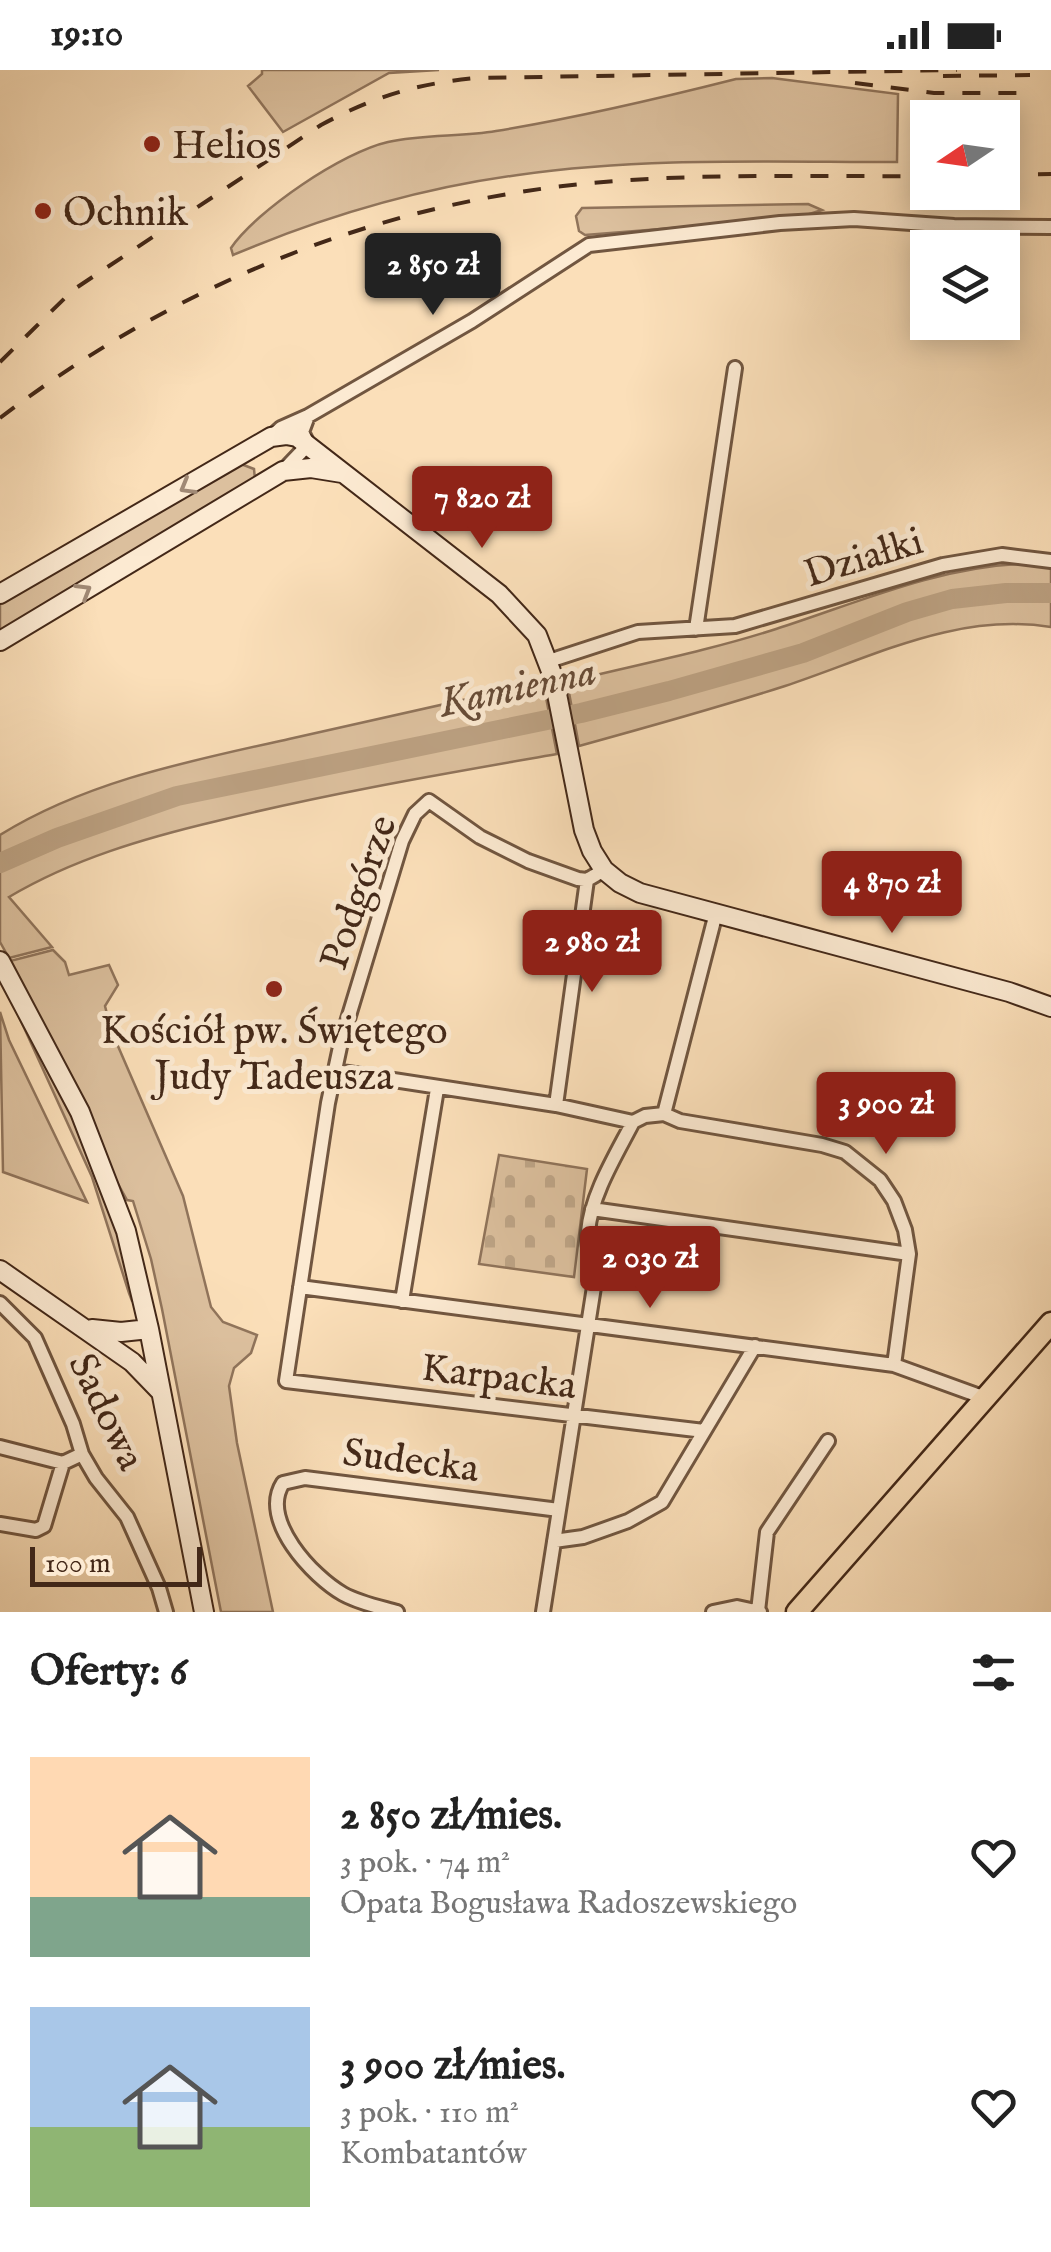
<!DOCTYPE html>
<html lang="pl">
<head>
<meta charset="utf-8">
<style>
	body { margin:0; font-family:"IM FELL English",serif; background:#f6f6f6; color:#222; height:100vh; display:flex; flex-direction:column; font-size:38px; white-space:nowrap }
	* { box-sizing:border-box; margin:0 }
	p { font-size:32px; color:#767676 }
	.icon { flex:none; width:55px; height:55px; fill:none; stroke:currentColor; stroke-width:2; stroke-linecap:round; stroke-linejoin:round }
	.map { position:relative; height:1542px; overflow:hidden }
	.panel { display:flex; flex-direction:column; background:#fff; flex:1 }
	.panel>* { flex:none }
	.needle { width:65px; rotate:257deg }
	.fabs { position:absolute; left:910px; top:30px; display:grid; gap:20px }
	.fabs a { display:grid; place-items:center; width:110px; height:110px; border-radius:0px; background:#fff; box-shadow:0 5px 25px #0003; font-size:50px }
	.scale { position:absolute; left:30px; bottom:25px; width:172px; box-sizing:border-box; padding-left:10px; border:5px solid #432818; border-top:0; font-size:28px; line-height:35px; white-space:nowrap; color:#432818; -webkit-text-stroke:8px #fcead2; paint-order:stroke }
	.price { position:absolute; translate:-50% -85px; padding:0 22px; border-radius:10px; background:#8f2418; color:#fff; font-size:32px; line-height:65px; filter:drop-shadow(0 2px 5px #0008) }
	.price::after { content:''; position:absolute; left:50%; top:60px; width:30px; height:22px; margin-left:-15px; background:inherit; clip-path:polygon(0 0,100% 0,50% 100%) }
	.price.active { background:#222; color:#fff }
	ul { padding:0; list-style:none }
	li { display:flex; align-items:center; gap:30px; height:250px; padding:0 30px }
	li span { display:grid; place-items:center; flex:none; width:280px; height:200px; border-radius:0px; color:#555 }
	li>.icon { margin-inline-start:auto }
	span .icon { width:120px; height:120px; fill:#fffc; stroke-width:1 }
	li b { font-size:42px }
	h2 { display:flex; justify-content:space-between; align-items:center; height:120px; padding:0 30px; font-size:42px }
	.status { display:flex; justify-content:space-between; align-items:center; height:70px; padding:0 50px; background:#fff; direction:ltr }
	.status svg { height:28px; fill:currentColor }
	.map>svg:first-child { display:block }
	.grass { fill:#dcc09e; stroke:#90745b; stroke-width:2.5 }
	.cemetery { fill:url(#cemetery-stones); stroke:#90745b; stroke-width:2.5 }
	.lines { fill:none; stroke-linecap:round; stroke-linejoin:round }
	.river { stroke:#bca182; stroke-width:20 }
	.street-casing { stroke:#715640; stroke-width:18 }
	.secondary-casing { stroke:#432818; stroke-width:22 }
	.primary-casing { stroke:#432818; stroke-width:25 }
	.street { stroke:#fcead2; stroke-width:12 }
	.secondary { stroke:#fcead2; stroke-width:18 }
	.primary { stroke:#fbdfb9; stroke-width:20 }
	.rail { stroke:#432818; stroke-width:4; stroke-dasharray:18 18; stroke-linecap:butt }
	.oneway { stroke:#a08975 }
	.poi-dot { fill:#8f2418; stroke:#fcead2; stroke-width:4 }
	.labels { text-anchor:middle; stroke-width:10; stroke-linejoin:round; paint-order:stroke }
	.poi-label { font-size:40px; fill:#432818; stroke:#fcead2; text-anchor:start }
	.street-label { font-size:40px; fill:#432818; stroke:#fcead2 }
	.water-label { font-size:42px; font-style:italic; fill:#674c38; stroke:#fcead2 }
</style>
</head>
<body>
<div class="status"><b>19:10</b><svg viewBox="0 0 49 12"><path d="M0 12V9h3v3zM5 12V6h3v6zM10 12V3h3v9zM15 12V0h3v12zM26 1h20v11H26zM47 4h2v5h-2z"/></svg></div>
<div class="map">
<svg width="1051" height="1542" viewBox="0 0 1051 1542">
	<defs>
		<pattern id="cemetery-stones" width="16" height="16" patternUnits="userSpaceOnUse" patternTransform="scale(2.5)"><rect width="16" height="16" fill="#dcc09e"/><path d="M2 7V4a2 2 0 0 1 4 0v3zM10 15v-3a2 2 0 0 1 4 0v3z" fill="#bea587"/></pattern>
	</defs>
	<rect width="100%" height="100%" fill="#fbdfb9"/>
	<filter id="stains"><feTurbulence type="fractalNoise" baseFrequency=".002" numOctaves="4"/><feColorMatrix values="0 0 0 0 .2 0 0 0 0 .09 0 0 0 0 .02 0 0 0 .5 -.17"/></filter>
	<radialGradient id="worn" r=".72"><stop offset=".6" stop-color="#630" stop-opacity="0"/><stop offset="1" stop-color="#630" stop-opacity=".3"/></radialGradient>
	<path class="grass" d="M262,0H439L389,3L283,62L248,16L262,4Z
		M772,8L898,24L897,92C771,92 643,87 518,105C421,118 323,147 233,185L231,178C257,140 343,82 388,72C423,64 461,67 496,61C576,48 657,29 736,9Z
		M808,134L822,140L797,148L585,165L579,161L576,146L582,138Z
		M241,394L254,399L255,410L0,564V532Z
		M1020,494L1051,498V557C956,542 873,587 785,616C717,638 648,657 579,676L567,612C636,595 708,581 776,559C857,533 935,498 1020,494Z
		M543,612L557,684C443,704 330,723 217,751C145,768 73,789 9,827L52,877L9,888L0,872V765C87,711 190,691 289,669C373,650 458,631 543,612Z
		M53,880L65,892L69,905L109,895L118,915L105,936L111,960L183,1126L211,1237L223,1252L257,1265L251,1283L234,1298L229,1316L237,1373L273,1542H221L162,1239L151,1189L133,1131L127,1130L112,1103L10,891Z
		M16,940L70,1037L124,1177L137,1234L132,1231L129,1223L92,1107Z
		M0,942L9,970L87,1132L3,1102Z"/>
	<path class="cemetery" d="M499,1085L587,1099L574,1207L479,1194Z"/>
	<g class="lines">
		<path class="river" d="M0,793L57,768L177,726L581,643L669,621L803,583L907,542L952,529L1006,523H1051"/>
		<g class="street-casing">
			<path id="street" d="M271,367L281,358L308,346L472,251L589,175L780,153L854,149L954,156L1051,157
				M283,401L304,379L307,372L302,362L308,346
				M696,559L735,298
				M549,591L638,562L735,556L943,495L1002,485L1051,491
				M604,800L587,810L578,809L528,791L480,767L429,731L415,744L402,771L341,972L328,1033L286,1311L704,1361
				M335,1001L556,1035L633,1052
				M556,1035L587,810
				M664,1044L680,1051L822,1075L845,1082L880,1110L894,1131L905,1160L909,1184L894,1295
				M664,1044L716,843
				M592,1139L909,1184
				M300,1217L894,1295L985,1328
				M402,1231L437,1019
				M0,1233L35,1268L73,1354L82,1384L96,1408L127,1447L159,1518L166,1542
				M0,1377L63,1393L82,1384
				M0,1454L36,1460L44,1456L63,1393
				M554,1471L583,1467L628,1451L662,1432L755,1276
				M758,1541L767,1462L828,1371
				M397,1542C379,1537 359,1533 343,1524C313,1507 259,1450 283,1413L305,1408L559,1440
				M543,1542L594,1217C595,1198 587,1181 588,1162C591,1125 616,1085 633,1052L645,1046L664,1044
				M713,1542L737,1537L760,1542"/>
		</g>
		<g class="secondary-casing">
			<path id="secondary" d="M0,524L271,367L286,365L297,367L499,524L537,565L554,609L584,760L592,781L604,800L620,813L640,823L1009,922L1051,937
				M0,571L283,401L311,398L342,403
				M0,891L80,1042L126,1161L149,1259L204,1542
				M0,1200L132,1292L161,1322
				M92,1259L121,1262L149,1259"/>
		</g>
		<g class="primary-casing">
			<path id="primary" d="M797,1542L1051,1253"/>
		</g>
		<use href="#street" class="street"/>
		<use href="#secondary" class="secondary"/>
		<use href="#primary" class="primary"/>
		<path class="rail" d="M943,6L1030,5
			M855,13L934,23H1029
			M1002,105L1051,104
			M0,292L73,220L321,55C373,27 415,14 475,8L957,0
			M0,348C166,222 355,141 563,116C683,102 806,107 928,106"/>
	</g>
	<defs><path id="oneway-chevron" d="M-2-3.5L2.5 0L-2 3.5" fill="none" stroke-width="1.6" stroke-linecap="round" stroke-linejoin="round" transform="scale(2.5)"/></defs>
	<g class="oneway">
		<use href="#oneway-chevron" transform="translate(187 417) rotate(150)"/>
		<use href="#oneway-chevron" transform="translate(84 521) rotate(-31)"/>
	</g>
	<g class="poi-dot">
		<circle cx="152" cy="74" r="10"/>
		<circle cx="43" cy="141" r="10"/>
		<circle cx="274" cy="919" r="10"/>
	</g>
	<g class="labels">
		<g class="poi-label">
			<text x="172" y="88">Helios</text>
			<text x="63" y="155">Ochnik</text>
			<text x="274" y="973" text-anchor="middle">Kościół pw. Świętego<tspan x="274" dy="46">Judy Tadeusza</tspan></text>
		</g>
		<g class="street-label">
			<text transform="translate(863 486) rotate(-17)" y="14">Działki</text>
			<text transform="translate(357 822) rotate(-71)" y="14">Podgórze</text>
			<text transform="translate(499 1305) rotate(7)" y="14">Karpacka</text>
			<text transform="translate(108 1341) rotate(64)" y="14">Sadowa</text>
			<text transform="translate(411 1389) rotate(7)" y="14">Sudecka</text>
		</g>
		<g class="water-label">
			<text transform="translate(517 615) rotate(-12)" y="15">Kamienna</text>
		</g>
	</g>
	<rect width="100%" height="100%" filter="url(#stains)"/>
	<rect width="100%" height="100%" fill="url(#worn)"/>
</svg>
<div class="fabs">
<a><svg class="needle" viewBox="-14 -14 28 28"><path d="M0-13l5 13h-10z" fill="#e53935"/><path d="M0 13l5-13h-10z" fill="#767676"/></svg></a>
<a><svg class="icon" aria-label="layers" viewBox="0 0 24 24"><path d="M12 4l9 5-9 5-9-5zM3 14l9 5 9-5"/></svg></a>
</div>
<div class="scale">100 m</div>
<b class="price active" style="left:433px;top:248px">2 850 zł</b>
<b class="price" style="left:482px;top:481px">7 820 zł</b>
<b class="price" style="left:892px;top:866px">4 870 zł</b>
<b class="price" style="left:592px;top:925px">2 980 zł</b>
<b class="price" style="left:886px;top:1087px">3 900 zł</b>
<b class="price" style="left:650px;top:1241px">2 030 zł</b>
</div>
<section class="panel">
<h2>Oferty: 6<svg class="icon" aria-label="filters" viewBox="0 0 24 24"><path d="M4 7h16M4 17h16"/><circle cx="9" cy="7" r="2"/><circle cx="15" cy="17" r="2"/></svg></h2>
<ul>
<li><span style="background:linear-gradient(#ffd9b3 70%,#7fa58c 0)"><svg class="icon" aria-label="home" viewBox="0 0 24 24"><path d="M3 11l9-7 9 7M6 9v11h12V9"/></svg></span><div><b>2 850 zł/mies.</b><p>3 pok. · 74 m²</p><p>Opata Bogusława Radoszewskiego</p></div><svg class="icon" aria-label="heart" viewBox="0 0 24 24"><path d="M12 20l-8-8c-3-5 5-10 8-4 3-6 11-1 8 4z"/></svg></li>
<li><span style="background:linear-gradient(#a9c7e8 60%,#8fb573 0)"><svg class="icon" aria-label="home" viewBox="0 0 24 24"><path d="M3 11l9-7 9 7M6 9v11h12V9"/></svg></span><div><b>3 900 zł/mies.</b><p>3 pok. · 110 m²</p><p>Kombatantów</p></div><svg class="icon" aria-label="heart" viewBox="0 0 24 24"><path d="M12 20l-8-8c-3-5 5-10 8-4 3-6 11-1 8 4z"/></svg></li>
</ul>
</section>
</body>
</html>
